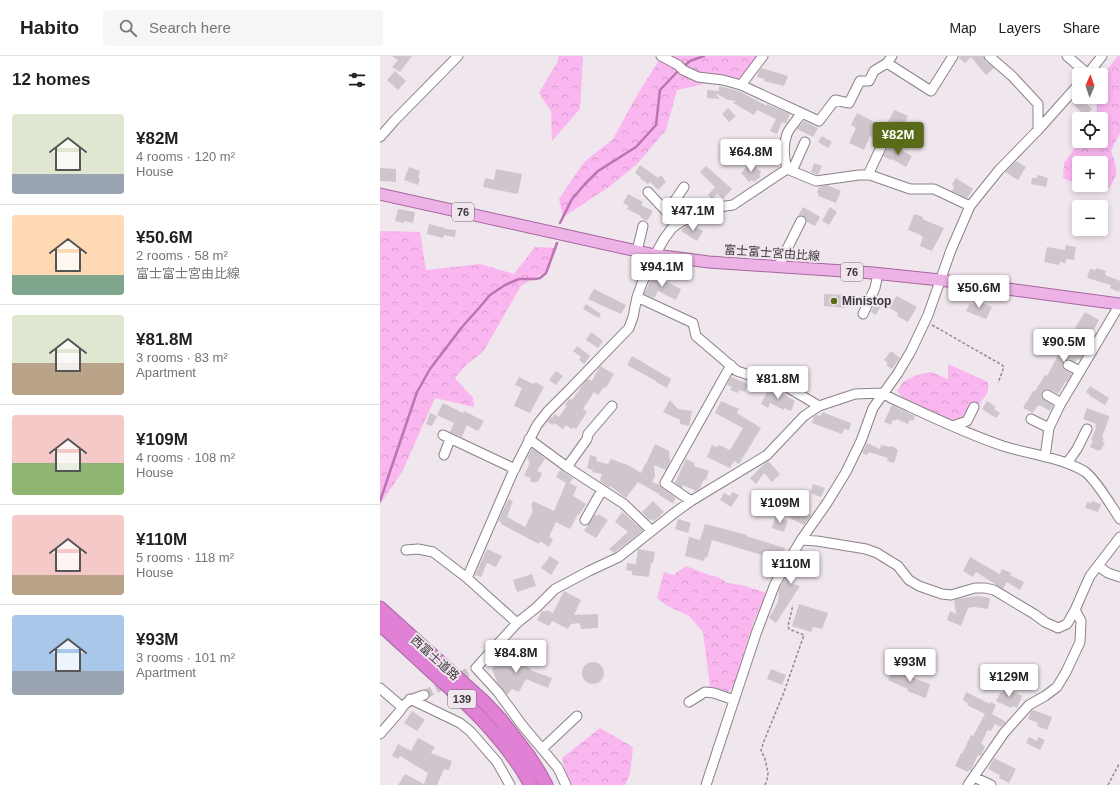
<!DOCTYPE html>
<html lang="en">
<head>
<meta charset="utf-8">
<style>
	body { margin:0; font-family:Helvetica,"Noto Sans JP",sans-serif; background:#f6f6f6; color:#202124; height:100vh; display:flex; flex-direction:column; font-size:15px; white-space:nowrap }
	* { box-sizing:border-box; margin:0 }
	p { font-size:13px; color:#757577 }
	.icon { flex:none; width:22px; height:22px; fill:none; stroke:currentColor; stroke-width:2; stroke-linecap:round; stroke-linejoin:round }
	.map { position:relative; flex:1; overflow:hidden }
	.sheet { display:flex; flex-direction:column; background:#fff; width:380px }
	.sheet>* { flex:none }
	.needle { width:26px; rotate:2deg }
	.buttons { position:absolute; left:692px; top:12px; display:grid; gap:8px }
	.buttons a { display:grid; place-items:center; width:36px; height:36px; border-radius:4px; background:#fff; box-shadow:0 2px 6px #0003; font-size:20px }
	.price { position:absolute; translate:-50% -34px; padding:0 9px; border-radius:4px; background:#fff; color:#222; font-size:13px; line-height:26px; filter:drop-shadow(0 1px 2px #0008) }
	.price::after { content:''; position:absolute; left:50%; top:24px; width:12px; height:9px; margin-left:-6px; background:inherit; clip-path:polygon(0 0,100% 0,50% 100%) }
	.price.on { background:#596b19; color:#fff }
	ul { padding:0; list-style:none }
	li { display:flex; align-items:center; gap:12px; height:100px; padding:0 12px }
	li+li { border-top:1px solid #e0e0e0 }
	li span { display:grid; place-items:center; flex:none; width:112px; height:80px; border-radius:4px; color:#555 }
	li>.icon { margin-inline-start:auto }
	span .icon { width:48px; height:48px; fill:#fffc; stroke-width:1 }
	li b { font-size:17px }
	h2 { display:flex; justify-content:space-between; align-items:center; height:48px; padding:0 12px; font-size:17px }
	header { display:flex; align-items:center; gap:24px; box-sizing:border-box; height:56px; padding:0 20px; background:#fff; border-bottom:1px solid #e0e0e0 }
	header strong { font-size:19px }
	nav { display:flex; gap:22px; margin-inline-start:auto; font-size:14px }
	.search { width:280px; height:36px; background:#f6f6f6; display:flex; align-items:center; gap:10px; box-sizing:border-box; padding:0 14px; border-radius:4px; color:#757577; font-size:15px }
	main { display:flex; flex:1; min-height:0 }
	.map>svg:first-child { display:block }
	.forest { fill:url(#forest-crowns) }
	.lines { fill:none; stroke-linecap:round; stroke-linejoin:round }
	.stream { stroke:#bc74b2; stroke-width:2.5 }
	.building { fill:#cfc5cd }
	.minor-tunnel { stroke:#ccc3ca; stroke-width:9; stroke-dasharray:9 4.5; stroke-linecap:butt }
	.minor-casing { stroke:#8b8189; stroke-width:11 }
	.major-casing { stroke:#a7679f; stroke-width:13 }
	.highway-casing { stroke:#a7679f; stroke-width:15 }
	.path { stroke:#90898e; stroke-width:1.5; stroke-dasharray:3 2; stroke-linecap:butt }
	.minor { stroke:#fff; stroke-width:9 }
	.major { stroke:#edb3e6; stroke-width:11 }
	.highway { stroke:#e181d5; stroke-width:13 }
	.poi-dot { fill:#596b19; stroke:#f0e6ee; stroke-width:1.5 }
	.labels { text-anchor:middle; stroke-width:4; stroke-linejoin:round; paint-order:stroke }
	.shield { fill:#f0e6ee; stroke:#726c71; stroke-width:1 }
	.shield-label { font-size:11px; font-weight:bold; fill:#3c383b }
	.street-label { font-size:12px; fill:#3c383b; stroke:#f0e6ee }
	.poi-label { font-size:12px; font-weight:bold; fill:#3c383b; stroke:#f0e6ee; text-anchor:start }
</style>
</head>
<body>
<header>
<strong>Habito</strong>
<div class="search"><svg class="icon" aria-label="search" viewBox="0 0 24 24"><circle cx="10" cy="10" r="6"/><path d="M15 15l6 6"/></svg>Search here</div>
<nav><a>Map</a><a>Layers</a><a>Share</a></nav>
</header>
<main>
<section class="sheet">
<h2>12 homes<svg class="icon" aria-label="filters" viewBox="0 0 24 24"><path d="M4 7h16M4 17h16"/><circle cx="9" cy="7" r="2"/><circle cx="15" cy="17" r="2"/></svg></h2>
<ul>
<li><span style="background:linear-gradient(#dfe7d0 75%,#9aa5b1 0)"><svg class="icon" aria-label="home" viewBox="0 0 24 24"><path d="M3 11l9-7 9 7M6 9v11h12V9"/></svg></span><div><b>¥82M</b><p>4 rooms · 120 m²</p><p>House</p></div></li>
<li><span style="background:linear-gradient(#ffd9b3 75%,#7fa58c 0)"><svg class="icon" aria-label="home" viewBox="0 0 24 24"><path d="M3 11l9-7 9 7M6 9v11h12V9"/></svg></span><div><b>¥50.6M</b><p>2 rooms · 58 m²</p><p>富士富士宮由比線</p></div></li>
<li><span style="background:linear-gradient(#dfe7d0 60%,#b9a48a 0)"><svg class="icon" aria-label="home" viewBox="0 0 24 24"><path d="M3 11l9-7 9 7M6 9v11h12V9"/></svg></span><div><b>¥81.8M</b><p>3 rooms · 83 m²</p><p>Apartment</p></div></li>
<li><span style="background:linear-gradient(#f6c9c9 60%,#8fb573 0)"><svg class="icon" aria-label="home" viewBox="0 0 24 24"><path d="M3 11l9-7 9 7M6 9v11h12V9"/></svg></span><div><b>¥109M</b><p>4 rooms · 108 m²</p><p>House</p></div></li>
<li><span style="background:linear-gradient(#f6c9c9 75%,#b9a48a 0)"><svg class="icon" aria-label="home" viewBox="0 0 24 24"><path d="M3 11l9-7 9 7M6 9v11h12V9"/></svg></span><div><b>¥110M</b><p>5 rooms · 118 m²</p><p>House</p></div></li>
<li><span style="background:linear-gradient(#a9c7e8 70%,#9aa5b1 0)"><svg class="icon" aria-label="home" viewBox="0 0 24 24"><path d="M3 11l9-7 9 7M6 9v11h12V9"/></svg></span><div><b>¥93M</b><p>3 rooms · 101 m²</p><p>Apartment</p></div></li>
</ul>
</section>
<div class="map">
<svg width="740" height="729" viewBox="0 0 740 729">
	<defs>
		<pattern id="forest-crowns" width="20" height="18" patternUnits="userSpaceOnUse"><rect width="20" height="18" fill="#fab6ef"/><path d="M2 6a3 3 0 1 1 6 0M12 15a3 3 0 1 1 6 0" fill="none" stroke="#d79dce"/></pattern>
	</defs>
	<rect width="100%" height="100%" fill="#f0e6ee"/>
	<path class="forest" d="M178,0H203L200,53L172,85L171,55L159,37L178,5Z
		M280,0H381L362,26L346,23L297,34L286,74L257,108L229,131L183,161L179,143L204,106L233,83L256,41L281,1Z
		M738,0H740V77L731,95C737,113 740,117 728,133L707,132L699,129H721V107H699V129L683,122L684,107L700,85H721V63H716L717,48L714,41H721V19H718L729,11Z
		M0,175L40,176L46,214L100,208L134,218L155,191L177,192L168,214L141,230L103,296L85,310L75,322L93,342L94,351L55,342L22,416L0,448Z
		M568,308L608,326V336L583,370L524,343L517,335L524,325L537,319L551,316L568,323Z
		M306,510L329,519L338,521L347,527L362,529L386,537L374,565L353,631L348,637L330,631L323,576L309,560L286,549L277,542L284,516L293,519Z
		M220,672L253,691L250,718L245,729H189L182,702Z"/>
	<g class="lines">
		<path class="stream" d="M303,11L310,5L324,0
			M180,167L192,143L205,128L218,115L256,91L276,69L280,34L299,14
			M0,445L37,336L50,313L82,271L99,252L110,239L125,229L139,223H155L160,222L166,217L177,187"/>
	</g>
	<path class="building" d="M12,0H32L20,16L12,11L18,4Z
		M579,0H603L605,5L614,12L606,19L591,1L585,7L579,2Z
		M381,12L408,20L404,30L384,25L385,23L377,21L378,17Z
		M15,15L26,25L18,34L7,24Z
		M339,30L359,35L387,50V48L410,58L406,68L402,66L397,78L390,75L396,63L377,54L374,59L353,47L356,45L348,44L335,37L340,43L327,42V34L339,35Z
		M699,41H700L712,53L705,60L692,47Z
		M348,52L356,60L349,66L342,58Z
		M514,54L528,60L522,72L517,70L515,71L512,69L507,68Z
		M477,57L504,71L501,78L496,76L493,82L490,80L484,94L469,87L476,72L471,69Z
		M424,65L438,72L433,81L417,73Z
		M442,80L452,86L448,92L438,86Z
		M508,90L520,96L521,94L532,100L526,111L512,103L511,104L503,100Z
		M636,105L646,111L638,124L625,116Z
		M371,106L381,116L379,119L381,120L374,126L372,124L369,126L361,117Z
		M434,107L442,110L438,119L431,116Z
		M260,109L278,122L281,119L286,126L278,134L270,126L268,128L260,122L261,121L255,117Z
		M326,110L352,133L343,143L337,138L332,143L328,139L335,131L320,116Z
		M29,111L40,115L38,122L40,123L38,129L24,124Z
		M0,112L16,113V126L0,125Z
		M116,113L142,118L138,138L103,131L105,122L114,124Z
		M658,119L668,122L666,131L651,128L652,122H657Z
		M576,122L593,133L587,142L572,135L574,131L572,128Z
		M447,129L461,135L456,147L438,140L439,138L437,137L439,131Z
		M248,138L263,146L261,149L273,155L267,165L260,161L261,160L247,153L249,150L243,147Z
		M423,151L440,161L435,170L427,166L426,162L424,160L421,159L418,160Z
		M450,151L457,156L449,169L442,165Z
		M18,153L35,156L33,167L24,165V167L15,165Z
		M534,158L543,161L542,163L564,172L552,195L540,190L543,181L541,180V179L528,174Z
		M49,168L65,172V173L76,174L75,181L64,179L63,182L47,178Z
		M311,168L323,175L317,185L301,175L303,172L308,169L309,170Z
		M686,189L696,191L694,204L686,203V207L680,206L679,209L664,206L667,191L685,194Z
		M716,212L726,215L725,219L740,225V232L739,236L730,232L731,229L707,222L710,213L716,214Z
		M273,219L301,233L296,244L278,235L274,242L264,238Z
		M214,233L246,249L241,258L208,243Z
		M444,238L465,239V252L444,250Z
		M517,240L537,251L528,266L517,260L518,257L508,251Z
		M497,241L504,245L496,259L491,256Z
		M595,244L612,251L606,263L586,255L590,247L593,249Z
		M206,248L221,258L219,262L203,253Z
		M705,256L719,264L712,277L715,278L700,304L697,303L695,306L687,303L683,306L682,309L683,313L692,318L687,326L686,325L678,338L667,333L664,334L662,336L661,339L662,342L673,349L670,355L659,349L658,350H657L653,357L643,352L646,346H647L653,335H655L665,319L667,320L677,301Z
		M211,276L223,285L218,292L206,284Z
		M197,290L210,300L204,308L199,304L201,301L193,295Z
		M511,295L520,302L512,313L506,309L508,307L504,304Z
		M252,300L291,323L287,332L276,326V325L247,309Z
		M220,310L234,318L226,332L224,331L218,339L214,336L203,353L207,356L196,373L194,371L192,373L186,369L183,373L174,367L173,369L167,366L171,361L172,362L175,358L179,361L187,350L185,349L189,343L192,344L204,327L208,323L212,325Z
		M176,315L183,320L176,329L169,324Z
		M139,321L151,327L154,328L155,326L164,331L150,357L134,350L142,332L135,329Z
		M351,321L368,328L365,336L359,334L358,337L350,334L352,331L347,329Z
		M390,330L415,345L411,355L404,352V354L390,347L388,352L381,348Z
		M710,330L729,342L725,349L710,340V339L706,336Z
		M290,344L298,353L312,355L309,370L300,368V364L283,356Z
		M341,345L359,353L357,357L381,372L359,408L354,405L350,412L327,401L332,389L337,391L339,389L350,394L363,372L335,357Z
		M607,345L616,351L614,353L620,357L616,362L602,353Z
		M63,347L83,357L84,355L104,365L99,374L98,373L97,375L87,369L82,381L70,376L74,367L57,359Z
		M512,349L535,360L533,365L530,364L528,368L516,363L515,365L513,364L511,369L504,366Z
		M707,352L729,360V362L722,381L724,382L722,385L725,386L721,394L720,393L719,395L710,391L713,385L711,384L716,372L715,371L716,368L703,363Z
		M442,356L471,367L469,374L464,373L462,378L432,367L434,360L437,359L441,360Z
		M50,357L57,360L52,370L46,368Z
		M487,387L500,393L501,389L511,391L512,390L518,394L514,407L507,405L508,402L489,396L487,399L482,397Z
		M275,388L289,395L290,406L286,414L274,409L275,420L272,426L280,429L282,432L296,442L293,447L294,448L279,439V438L258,426L246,442L230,430V431H229L220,425L222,418L212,416L213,414L207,412L210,399L217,401L216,405L228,408L231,403L250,410L261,417L265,408H266Z
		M152,392L165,403L157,415L162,417L158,426L156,425L155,427L150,425L151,422L144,420L150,406L148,405L149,403L147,402Z
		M306,403L315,407L314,410L329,415L326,424L324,423L320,432L316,435L303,429L302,432L295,427Z
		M388,405L400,418L392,426L384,417L376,428L370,422L383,409Z
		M180,414L193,422L190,427L197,431L193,440L206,448L199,459L198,458L190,473L176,466L169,481L173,483L169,491L160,485L159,488L121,468V466L118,465L127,446L129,443L133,445L127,461L145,471L153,455H152L153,452L151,451L153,445L174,455L186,427L176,421Z
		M433,428L445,432L441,441L430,437Z
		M352,436L359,439L351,451L340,444L344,437L350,440Z
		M273,445L284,456L274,465L271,463L269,464L262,456Z
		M712,445L721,448L718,456L705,452L707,446L711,447Z
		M413,451L431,459L424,469L408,461Z
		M242,456L250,463L263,474L234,497L229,493L248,476L235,466Z
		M215,458L217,460L218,458L228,464L216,482L204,475Z
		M395,461L408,465L404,476L392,472Z
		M298,463L311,467L308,477L295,473Z
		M325,468L367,479L366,480L405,492L401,506L396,505L395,508L389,506L391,502L332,484L327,502L325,501L324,505L305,500L309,481L320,484Z
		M107,493L122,500L116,511L107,507L101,521L95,519Z
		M258,493L275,496L273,507H271L269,521L252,519V515L246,514L247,507L256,508Z
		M422,494L437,500L432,512L420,508L412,528L420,530L396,567L389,562L398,546L399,535L400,531L416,505L418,506Z
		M170,500L179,506L171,519L161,512Z
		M590,501L620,518L622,513L631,517L630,519L644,526L640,534L627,526L623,533L596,516L593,521L583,515Z
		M152,518L156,530L137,536L133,524Z
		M184,535L201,544L194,559L218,558V572L201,573L200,567L191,568L188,573L172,565L169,570L157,564L162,555L165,556L166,554L173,557Z
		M598,540L610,542L608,553L594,551L588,552L581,570L567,564L570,555L576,558L574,544L583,542Z
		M419,548L448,557L442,573L433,571L431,576L412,570Z
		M127,595L151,613L150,614L172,622L168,632L146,623L139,636L132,633L127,639L117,626L112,613Z
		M202 617a11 11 0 1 1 22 0a11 11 0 1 1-22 0Z
		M643,611L654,617L648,626L638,621Z
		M391,613L406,619L402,629L387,623Z
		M513,613L531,621L550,628L546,642L527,635L528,633L508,624Z
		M625,631L642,640L637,652L633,650L631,652L616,645L621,636L622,637Z
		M586,636L610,648L611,646L616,649L612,658L626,666L621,671L615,668L611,675L608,674L607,675L601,688L605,690L601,700L598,699L592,712L591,715L589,714L588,716L575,710L581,697L582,698L591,679L593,680L605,658L587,649L588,647L583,644Z
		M653,654L672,661L667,674L657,670L658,667L648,663L650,657Z
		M32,655L45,664L37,675L24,667Z
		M649,681L657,685L658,681L665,684L660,694L646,687Z
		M38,682L55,691L51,697L72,705L69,714L64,713L57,729H18L25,718L44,728L48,717L20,700L18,703L12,700L18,688L31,695Z
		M614,702L636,713L629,727L619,722L620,719L608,713Z"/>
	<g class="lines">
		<path class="minor-tunnel" d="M44,639L96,612"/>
		<g class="minor-casing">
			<path id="minor" d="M281,0L298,9L303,14L318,21L343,24L361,29L439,65L455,44L469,47L480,25H489L494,15L507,7L512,0
				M609,0L632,20L658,48V74
				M687,0L708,18
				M507,7L551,35L573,0
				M707,19L722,0
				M361,29L383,0
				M0,81L15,64L78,0
				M407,113L436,125L479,119H490L530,133H554L590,150
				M407,113C404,102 403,89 407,78C410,71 417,64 421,58
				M412,115L425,86
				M488,119L509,74
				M268,136L298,168
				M287,156L304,131
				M257,195L263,170
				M398,211L421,165
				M257,241L313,267L316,280L357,315L378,322L390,321L439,350
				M483,258L495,232L498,218
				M688,309L700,315
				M667,339L681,347
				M232,350L208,378L207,383L187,411L244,448L272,475
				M651,363L669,372
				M573,370L587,365L594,351
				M63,379L135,413
				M149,383L187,411
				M64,399L70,383
				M665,401L669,372L680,349L740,248
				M687,407L697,393L707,373
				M311,445L285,427L351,309
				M205,464L222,434
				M421,484L437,485L486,493L497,497L518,510L529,524L539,530L562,538L571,539L595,532H605L614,534L654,558L665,566L678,572L687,568L695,554
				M26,494L38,493L53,496L87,522
				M718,510L728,517L740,521
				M137,567L87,522L133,416L157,369L168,355L191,332L249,272L253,261L257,241L262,227L275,199L284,183L292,172L302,165L320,158L331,152L353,149L407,113
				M0,632L22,651
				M30,643L80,667L90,675L117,706L130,729
				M309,646L325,636L334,637L354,644
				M0,678L20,655C25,645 34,642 44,639
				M162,693L197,660
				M594,721L611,729
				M186,729L178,712L142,669L118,636L96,612L137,567L157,551L175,533L209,515L239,501L293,458L311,445L387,399L424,360L439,350L475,338L503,337L511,342C548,359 584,377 623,390C649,398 679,401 704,415C715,422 732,451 740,463
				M326,729L377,575L395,528L421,484L447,447L466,416L481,385L493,352L518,317L531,295L548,259L571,194L590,150L619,114L658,74L699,28
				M588,729L624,677L649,649L665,640L677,631L686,616L700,586L701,565L695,554L705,531L710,520L740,481"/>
		</g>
		<g class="major-casing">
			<path id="major" d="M0,138L275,199L329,206L493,217L560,224L740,248"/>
		</g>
		<g class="highway-casing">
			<path id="highway" d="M0,552L102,644L121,664L148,699L160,718L166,729
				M0,568C21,587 41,606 61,624C96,656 129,688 151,729"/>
		</g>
		<path class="path" d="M552,269L622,309L624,311L618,327
			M385,729L387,724L388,717L385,703L381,694L384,685L404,636L424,579L409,573L408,570L413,549
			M728,729L739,708H740"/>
		<use href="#minor" class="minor"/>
		<use href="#major" class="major"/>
		<use href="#highway" class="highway"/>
	</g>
	<circle class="poi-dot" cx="454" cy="245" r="4"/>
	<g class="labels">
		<g class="shield">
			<rect x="72" y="147" width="22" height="18" rx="3"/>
			<rect x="461" y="207" width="22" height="18" rx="3"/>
			<rect x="68" y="634" width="28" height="18" rx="3"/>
		</g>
		<g class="shield-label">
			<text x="83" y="160">76</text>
			<text x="472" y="220">76</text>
			<text x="82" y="647">139</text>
		</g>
		<g class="street-label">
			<text transform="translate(392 197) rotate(4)" y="4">富士富士宮由比線</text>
			<text transform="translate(55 602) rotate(42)" y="4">西富士道路</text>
		</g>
		<g class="poi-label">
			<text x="462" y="249">Ministop</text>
		</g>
	</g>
</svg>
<div class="buttons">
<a><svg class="needle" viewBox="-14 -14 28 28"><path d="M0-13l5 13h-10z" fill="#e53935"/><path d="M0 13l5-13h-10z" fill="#757577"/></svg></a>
<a><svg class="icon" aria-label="locate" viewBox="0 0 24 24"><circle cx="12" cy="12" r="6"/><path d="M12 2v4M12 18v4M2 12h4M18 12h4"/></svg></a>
<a>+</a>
<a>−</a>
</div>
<b class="price on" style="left:518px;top:100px">¥82M</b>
<b class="price" style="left:371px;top:117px">¥64.8M</b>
<b class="price" style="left:313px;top:176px">¥47.1M</b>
<b class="price" style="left:282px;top:232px">¥94.1M</b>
<b class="price" style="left:599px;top:253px">¥50.6M</b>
<b class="price" style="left:684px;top:307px">¥90.5M</b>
<b class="price" style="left:398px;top:344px">¥81.8M</b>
<b class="price" style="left:400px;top:468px">¥109M</b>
<b class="price" style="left:411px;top:529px">¥110M</b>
<b class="price" style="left:136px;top:618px">¥84.8M</b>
<b class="price" style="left:530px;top:627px">¥93M</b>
<b class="price" style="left:629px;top:642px">¥129M</b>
</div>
</main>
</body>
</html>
